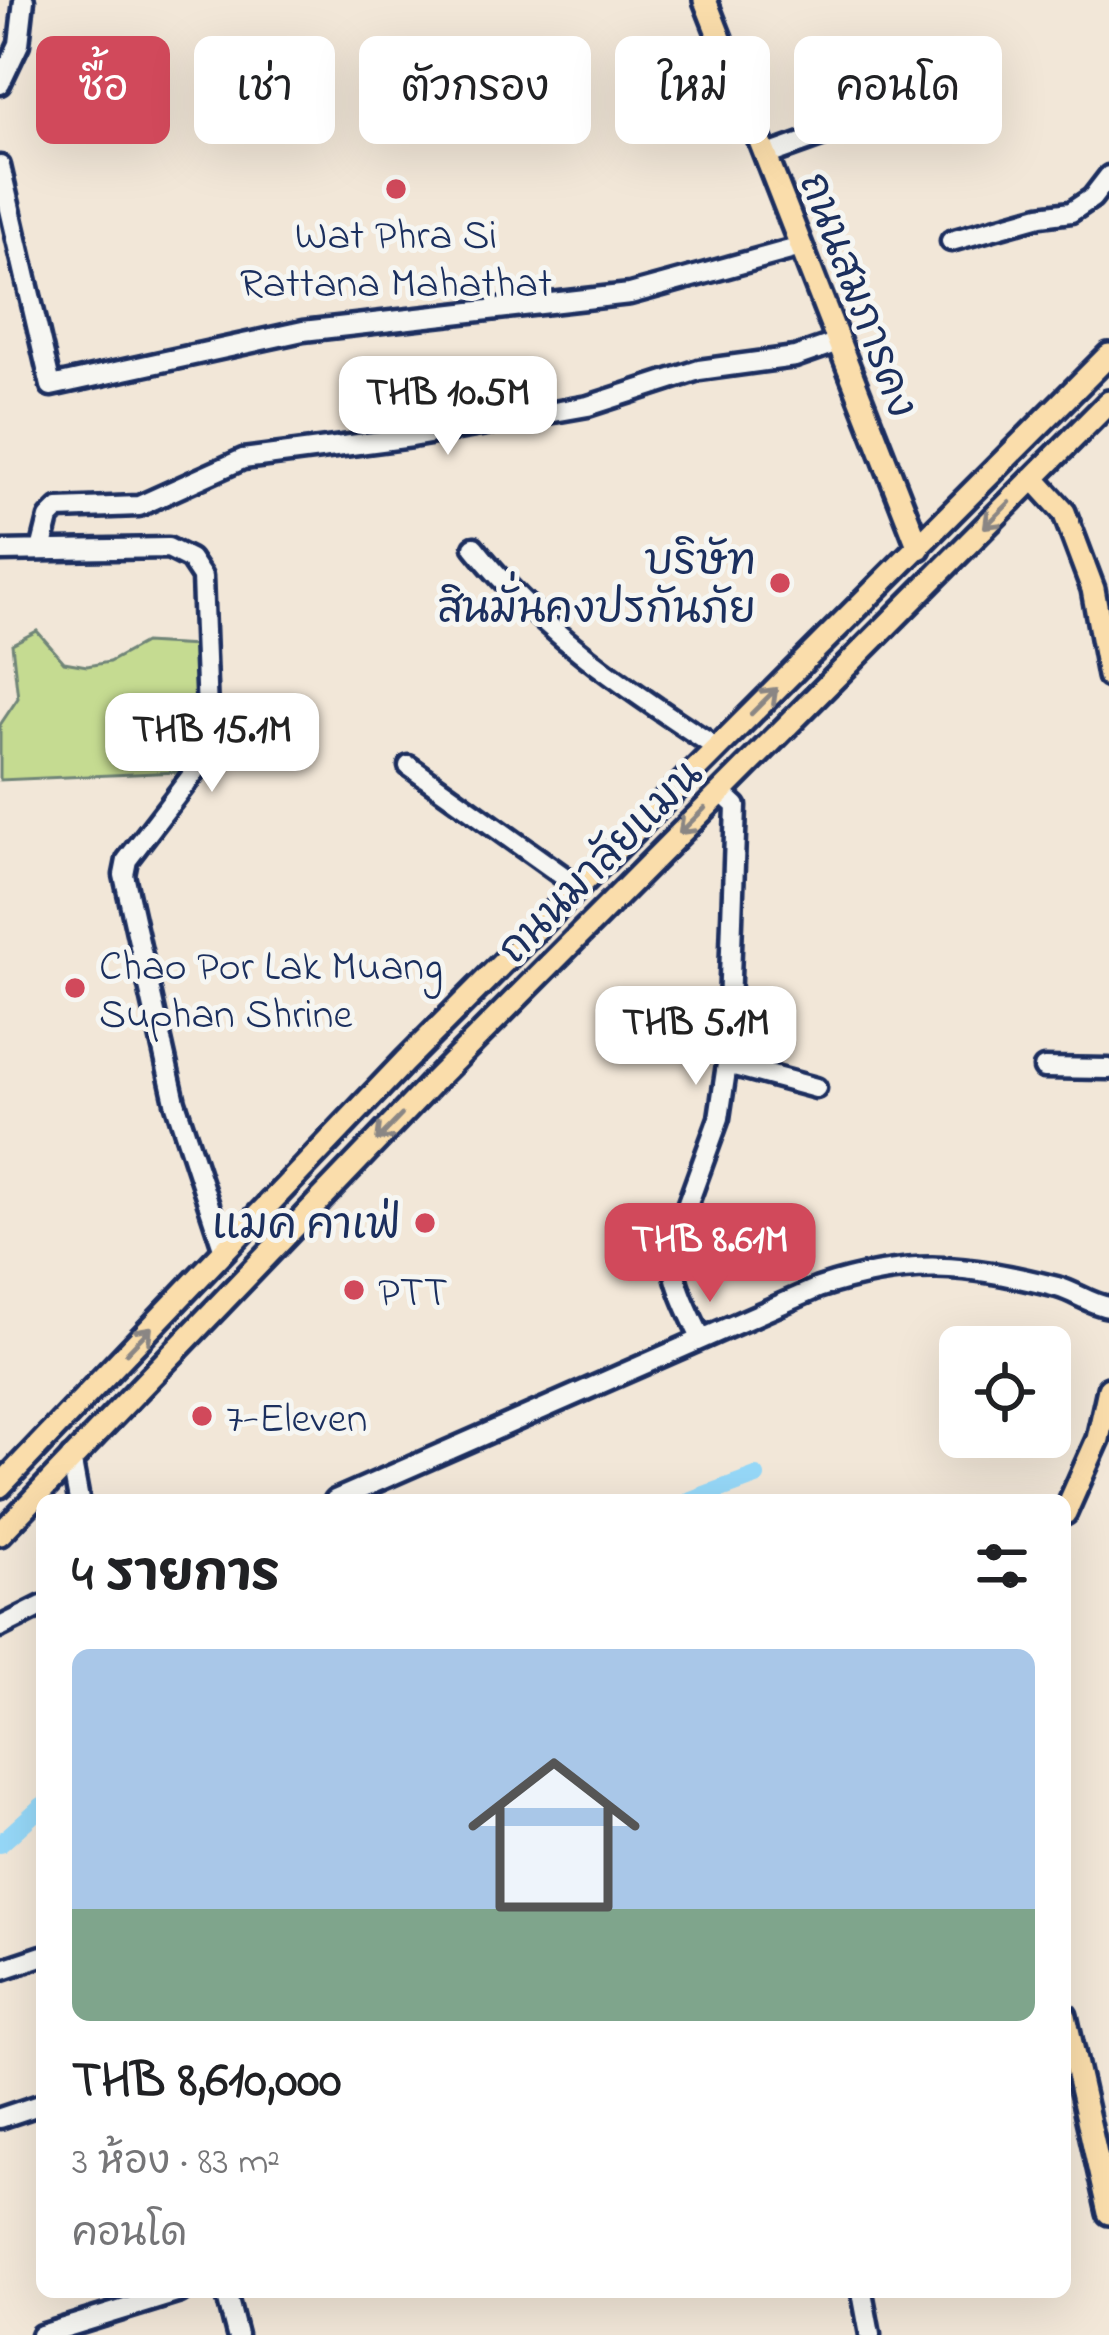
<!DOCTYPE html>
<html lang="th">
<head>
<meta charset="utf-8">
<style>
	body { margin:0; font-family:"Indie Flower","Playpen Sans Thai",sans-serif; background:#f6f6f6; color:#202124; height:100vh; display:flex; flex-direction:column; font-size:45px; white-space:nowrap }
	* { box-sizing:border-box; margin:0 }
	p { font-size:39px; color:#757577 }
	.icon { flex:none; width:66px; height:66px; fill:none; stroke:currentColor; stroke-width:2; stroke-linecap:round; stroke-linejoin:round }
	.map { position:relative; flex:1; overflow:hidden }
	.details { position:absolute; left:36px; top:1494px; width:1035px; height:804px; display:flex; flex-direction:column; background:#fff; border-radius:18px; box-shadow:0 12px 48px #0002 }
	.details>* { flex:none }
	.banner { position:absolute; left:36px; top:36px; width:1038px; height:108px; display:flex; gap:24px }
	.controls { position:absolute; left:939px; top:1326px; display:grid; gap:24px }
	.controls a { display:grid; place-items:center; width:132px; height:132px; border-radius:18px; background:#fff; box-shadow:0 12px 48px #0002; font-size:60px }
	.price { position:absolute; translate:-50% -102px; padding:0 27px; border-radius:24px; background:#fff; color:#222; font-size:39px; line-height:78px; filter:drop-shadow(0 3px 6px #0008) }
	.price::after { content:''; position:absolute; left:50%; top:72px; width:36px; height:27px; margin-left:-18px; background:inherit; clip-path:polygon(0 0,100% 0,50% 100%) }
	.price.active { background:#d1495b; color:#fff }
	ul { padding:0; list-style:none }
	li { display:grid; align-content:center; gap:24px; height:636px; padding:0 36px }
	li+li { border-top:3px solid #e0e0e0 }
	li span { display:grid; place-items:center; height:372px; border-radius:18px; color:#555 }
	li>.icon { margin-inline-start:auto }
	span .icon { width:216px; height:216px; fill:#fffc; stroke-width:1 }
	li b { font-size:51px }
	h2 { display:flex; justify-content:space-between; align-items:center; height:144px; padding:0 36px; font-size:51px }
	.tag { padding:0 42px; border-radius:18px; background:#fff; box-shadow:0 12px 48px #0002; font-size:42px; line-height:108px }
	.tag.active { background:#d1495b; color:#fff }
	.map>svg:first-child { display:block }
	.green { fill:#c5db91; stroke:#708578; stroke-width:3 }
	.lines { fill:none; stroke-linecap:round; stroke-linejoin:round }
	.canal { stroke:#96d8f8; stroke-width:18 }
	.minor-casing { stroke:#1b2f5e; stroke-width:27 }
	.major-casing { stroke:#1b2f5e; stroke-width:30 }
	.minor { stroke:#f6f6f2; stroke-width:18 }
	.major { stroke:#faddab; stroke-width:21 }
	.oneway { stroke:#8a8684 }
	.poi-dot { fill:#d1495b; stroke:#f6f6f2; stroke-width:4.5 }
	.labels { text-anchor:middle; stroke-width:10; stroke-linejoin:round; paint-order:stroke }
	.poi-label { font-size:42px; fill:#1b2f5e; stroke:#f6f6f2; text-anchor:start }
	.street-label { font-size:42px; fill:#1b2f5e; stroke:#f6f6f2 }
</style>
</head>
<body>
<div class="map">
<svg width="1109" height="2335" viewBox="0 0 1109 2335">
	<rect width="100%" height="100%" fill="#f2e7d8"/>
	<filter id="ink" filterUnits="userSpaceOnUse"><feTurbulence type="fractalNoise" baseFrequency=".00833" numOctaves="2"/><feDisplacementMap in="SourceGraphic" scale="24" xChannelSelector="R" yChannelSelector="G"/><feConvolveMatrix kernelMatrix="1 2 1 2 8 2 1 2 1" color-interpolation-filters="sRGB"/></filter>
	<g filter="url(#ink)">
		<path class="green" d="M37,631L64,662L87,666L109,662L144,643L196,646L198,743L178,772L0,780V725L18,698L12,644Z"/>
		<g class="lines">
			<path class="canal" d="M691,1500L756,1476
				M0,1844L42,1806"/>
			<g class="minor-casing">
				<path id="minor" d="M0,84L19,44L24,0
					M765,156L970,83
					M0,166L51,386L303,331L630,294L801,247
					M951,241L1040,216L1071,212L1092,198L1109,176
					M474,547C541,632 627,689 717,748
					M41,550L49,518L58,509L139,506L243,459L412,437L588,406L699,370L795,357L838,342
					M0,551L168,548L190,559L202,577L208,740L203,761L127,860L124,875L175,1102L224,1251
					M409,766L577,886
					M727,1064L816,1088
					M1044,1068L1109,1069
					M701,1338C687,1309 673,1282 671,1250L719,1118L727,1064L736,806L721,792
					M71,1457L79,1500
					M335,1500L818,1288C909,1258 965,1264 1057,1287C1076,1292 1089,1304 1109,1307
					M0,1627L42,1606
					M0,1970L42,1956
					M0,2118L42,2104
					M226,2292L237,2335
					M862,2292L870,2335
					M41,2335L180,2292"/>
			</g>
			<g class="major-casing">
				<path id="major" d="M705,0L919,548
					M1033,478L1064,512L1093,589L1109,676
					M0,1486L405,1061L1109,355
					M1065,1513L1098,1439L1109,1389
					M0,1534L430,1085L1109,402
					M1065,2016L1109,2213"/>
			</g>
			<use href="#minor" class="minor"/>
			<use href="#major" class="major"/>
		</g>
		<defs><path id="oneway-shaft" d="M-6 0H5M1.5-3L5.5 0L1.5 3" fill="none" stroke-width="1.6" stroke-linecap="round" stroke-linejoin="round" transform="scale(3)"/></defs>
		<g class="oneway">
			<use href="#oneway-shaft" transform="translate(997 515) rotate(135)"/>
			<use href="#oneway-shaft" transform="translate(764 701) rotate(-45)"/>
			<use href="#oneway-shaft" transform="translate(692 821) rotate(135)"/>
			<use href="#oneway-shaft" transform="translate(389 1128) rotate(134)"/>
			<use href="#oneway-shaft" transform="translate(139 1340) rotate(-46)"/>
		</g>
	</g>
	<g class="poi-dot">
		<circle cx="396" cy="189" r="12"/>
		<circle cx="780" cy="583" r="12"/>
		<circle cx="75" cy="988" r="12"/>
		<circle cx="425" cy="1223" r="12"/>
		<circle cx="354" cy="1290" r="12"/>
		<circle cx="202" cy="1416" r="12"/>
	</g>
	<g class="labels">
		<g class="poi-label">
			<text x="396" y="248" text-anchor="middle">Wat Phra Si<tspan x="396" dy="48">Rattana Mahathat</tspan></text>
			<text x="756" y="574" text-anchor="end">บริษัท<tspan x="756" dy="48">สินมั่นคงปรกันภัย</tspan></text>
			<text x="99" y="979">Chao Por Lak Muang<tspan x="99" dy="48">Suphan Shrine</tspan></text>
			<text x="401" y="1238" text-anchor="end">แมค คาเฟ่</text>
			<text x="378" y="1305">PTT</text>
			<text x="226" y="1431">7-Eleven</text>
		</g>
		<g class="street-label">
			<text transform="translate(860 294) rotate(69)" y="15">ถนนสมภารคง</text>
			<text transform="translate(599 860) rotate(-45)" y="15">ถนนมาลัยแมน</text>
		</g>
	</g>
</svg>
<div class="controls">
<a><svg class="icon" aria-label="locate" viewBox="0 0 24 24"><circle cx="12" cy="12" r="6"/><path d="M12 2v4M12 18v4M2 12h4M18 12h4"/></svg></a>
</div>
<b class="price" style="left:448px;top:458px">THB 10.5M</b>
<b class="price" style="left:212px;top:795px">THB 15.1M</b>
<b class="price" style="left:696px;top:1088px">THB 5.1M</b>
<b class="price active" style="left:710px;top:1305px">THB 8.61M</b>
<div class="banner">
<a class="tag active">ซื้อ</a>
<a class="tag">เช่า</a>
<a class="tag">ตัวกรอง</a>
<a class="tag">ใหม่</a>
<a class="tag">คอนโด</a>
</div>
<section class="details">
<h2>4 รายการ<svg class="icon" aria-label="filters" viewBox="0 0 24 24"><path d="M4 7h16M4 17h16"/><circle cx="9" cy="7" r="2"/><circle cx="15" cy="17" r="2"/></svg></h2>
<ul>
<li><span style="background:linear-gradient(#a9c7e8 70%,#7fa58c 0)"><svg class="icon" aria-label="home" viewBox="0 0 24 24"><path d="M3 11l9-7 9 7M6 9v11h12V9"/></svg></span><div><b>THB 8,610,000</b><p>3 ห้อง · 83 m²</p><p>คอนโด</p></div></li>
</ul>
</section>
</div>
</body>
</html>
